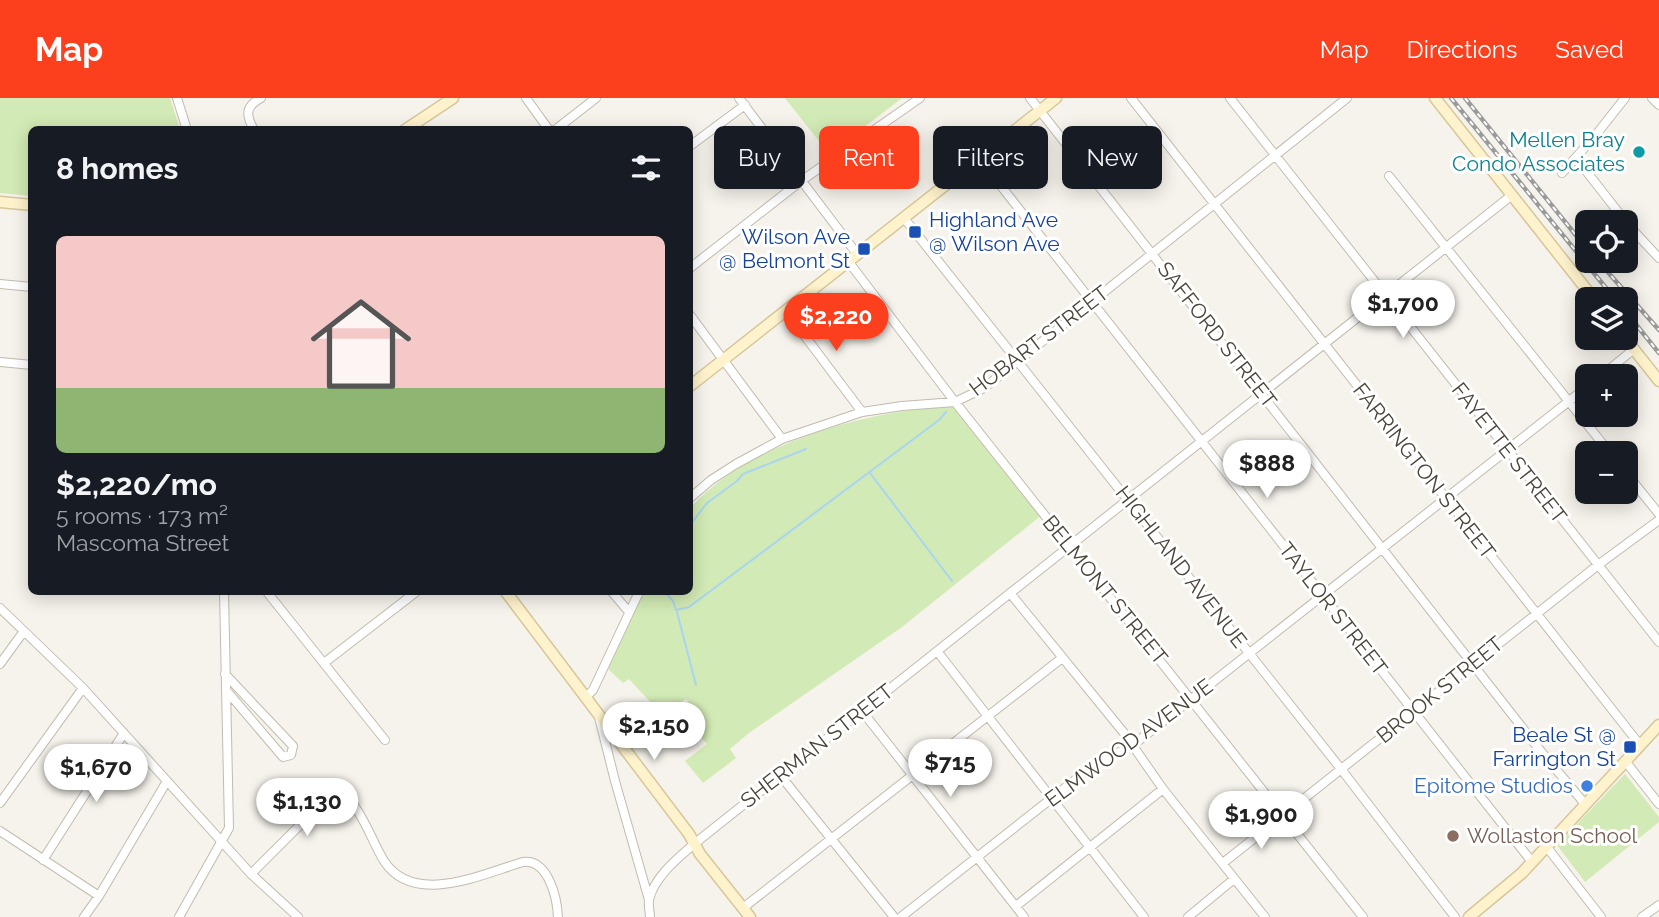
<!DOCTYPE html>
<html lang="en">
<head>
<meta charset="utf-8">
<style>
	body { margin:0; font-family:Raleway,sans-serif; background:#242831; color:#f1f3f6; height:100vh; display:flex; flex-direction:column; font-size:26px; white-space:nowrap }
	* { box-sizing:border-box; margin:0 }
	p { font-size:23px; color:#9ea1a6 }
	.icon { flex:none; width:38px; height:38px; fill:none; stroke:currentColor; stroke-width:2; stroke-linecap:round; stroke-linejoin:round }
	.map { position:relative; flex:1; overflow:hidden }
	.sheet { position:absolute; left:28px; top:28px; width:665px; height:469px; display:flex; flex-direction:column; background:#171b24; border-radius:10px; box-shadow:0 4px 18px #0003 }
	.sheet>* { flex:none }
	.guide { position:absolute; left:714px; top:28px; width:665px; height:63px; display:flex; gap:14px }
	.tools { position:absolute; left:1575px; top:112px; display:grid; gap:14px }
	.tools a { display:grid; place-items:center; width:63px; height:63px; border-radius:10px; background:#171b24; box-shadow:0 4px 18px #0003; font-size:35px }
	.price { position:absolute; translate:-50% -60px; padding:0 16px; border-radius:24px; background:#fff; color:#222; font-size:23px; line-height:46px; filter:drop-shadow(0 2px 4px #0008) }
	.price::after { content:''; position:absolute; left:50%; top:42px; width:21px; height:16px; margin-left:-10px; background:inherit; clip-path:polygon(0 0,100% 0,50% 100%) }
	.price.active { background:#fc3f1d; color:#fff }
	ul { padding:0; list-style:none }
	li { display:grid; align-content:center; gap:14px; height:371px; padding:0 28px }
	li span { display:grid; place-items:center; height:217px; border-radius:10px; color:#555 }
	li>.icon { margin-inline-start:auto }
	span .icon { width:126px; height:126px; fill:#fffc; stroke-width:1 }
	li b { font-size:30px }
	h2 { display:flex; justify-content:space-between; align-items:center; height:84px; padding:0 28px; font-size:30px }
	.pill { padding:0 24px; border-radius:10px; background:#171b24; box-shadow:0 4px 18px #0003; font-size:24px; line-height:63px }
	.pill.active { background:#fc3f1d; color:#fff }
	header { display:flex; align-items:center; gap:42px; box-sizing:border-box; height:98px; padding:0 35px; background:#fc3f1d; color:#fff }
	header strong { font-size:33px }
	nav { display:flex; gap:38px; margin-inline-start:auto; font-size:24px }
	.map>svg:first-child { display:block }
	.green { fill:#d2eab5 }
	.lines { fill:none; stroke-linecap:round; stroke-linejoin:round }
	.stream { stroke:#a9d4f2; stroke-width:2 }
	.street-casing { stroke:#c2bbae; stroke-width:10 }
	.secondary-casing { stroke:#d6c79b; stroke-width:13 }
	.street { stroke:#fff; stroke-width:8 }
	.secondary { stroke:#fff3cd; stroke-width:10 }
	.rail-casing { stroke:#9a9a9a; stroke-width:4.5 }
	.rail { stroke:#fff; stroke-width:2; stroke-dasharray:5; stroke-linecap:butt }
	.culture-dot { fill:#0f9aa8; stroke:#fff; stroke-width:2.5 }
	.transit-dot { fill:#1a4fb4; stroke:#fff; stroke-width:2.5 }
	.shop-dot { fill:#3f7fe0; stroke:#fff; stroke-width:2.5 }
	.education-dot { fill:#8d6e63; stroke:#fff; stroke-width:2.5 }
	.labels { text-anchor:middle; stroke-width:6; stroke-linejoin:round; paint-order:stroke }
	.culture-label { font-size:21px; fill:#0d838f; stroke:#fff; text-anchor:end }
	.transit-label { font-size:21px; fill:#164399; stroke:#fff; text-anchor:end }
	.street-label { font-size:21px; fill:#4b4439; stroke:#fff }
	.shop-label { font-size:21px; fill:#366cbe; stroke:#fff; text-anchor:end }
	.education-label { font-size:21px; fill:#785e54; stroke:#fff; text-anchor:start }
</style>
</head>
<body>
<header>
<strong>Map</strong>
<nav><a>Map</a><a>Directions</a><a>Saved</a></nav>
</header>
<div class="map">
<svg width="1659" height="819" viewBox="0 0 1659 819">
	<rect width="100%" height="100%" fill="#f6f3ec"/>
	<path class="green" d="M0,0H170L180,31L32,32L31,98L0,95Z
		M785,0H902L829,56Z
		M947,308L960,311L1043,416L902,529L749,635L730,651L736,660L703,685L685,663L707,646L685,623L696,614L686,601L663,618L629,581L623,585L608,571L644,494H690V410C747,346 864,314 947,308Z
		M1625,676L1659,719V724L1585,784L1557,747Z"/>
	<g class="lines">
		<path class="stream" d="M870,375L952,483
			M690,427L707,405L737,383L743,376L806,351
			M665,494L673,503L676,512L689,509L939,322L946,314
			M677,514L696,587"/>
		<g class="street-casing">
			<path id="street" d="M177,0L187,32
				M526,0L549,32
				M739,0L857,156
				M1030,0L1539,651L1585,706
				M1131,0L1640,647
				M1230,0L1659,544
				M1652,0L1659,7
				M254,32C245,16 246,8 261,0
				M555,32L596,0
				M690,48L745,7
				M979,60L1532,764
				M1576,60L1629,128L1659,160
				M1562,75L1595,38L1625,0
				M1389,78L1610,355
				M904,120L1341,671L1455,819
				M848,163L955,304L1363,819
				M690,170L801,83L920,0
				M0,186L32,189
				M786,213L862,314
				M690,217L782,341
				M0,264L32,267
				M1601,278L1634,251
				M1626,375L1659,416
				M690,400L711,382L736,366L782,341L862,314L902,308L955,304L984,290L1347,0
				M267,494L385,642
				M612,494L629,514
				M1010,495L1124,635L1163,691L1265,819
				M0,510L83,590L251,776L298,819
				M937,553L1144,819
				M324,565L416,494
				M0,566L24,533
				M225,576L293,648L291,657L283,659L226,592
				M586,599L593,592L639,494
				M862,613L1024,819
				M599,619L615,683L649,802
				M1626,664L1659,706
				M780,677L894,819
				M0,705L83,590
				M0,733L99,798
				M1546,748L1601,819
				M43,762L124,635
				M1223,765L1598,467L1659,422
				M251,776L323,704L334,701L350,702C365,720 372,743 384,763C414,809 482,776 523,764C548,761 557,799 558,819
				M1016,808L1163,691
				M743,810L1062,560
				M84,819L99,798L167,683
				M179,819L229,730L224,494
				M650,819C650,814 648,807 649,802C654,779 678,760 694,746L1512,97
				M901,819L1094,667L1133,647L1587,289
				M1188,819L1234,781
				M1642,819L1659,807"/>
		</g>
		<g class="secondary-casing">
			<path id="secondary" d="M1435,0L1594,201
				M405,32L453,0
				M0,104L32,107
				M1625,240L1659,283
				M690,288L1056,0
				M506,494L689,736L700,756L750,819
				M1469,819L1522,775L1659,627"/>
		</g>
		<use href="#street" class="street"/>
		<use href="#secondary" class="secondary"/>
		<g class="rail-casing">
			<path id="rail" d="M1451,0L1615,201
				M1465,0L1587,151
				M1598,163L1659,232
				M1626,214L1659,255"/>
		</g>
		<use href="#rail" class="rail"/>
	</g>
	<circle class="culture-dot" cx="1639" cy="54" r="7"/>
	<g class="transit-dot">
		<rect x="908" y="127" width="14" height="14" rx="3.5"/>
		<rect x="857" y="144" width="14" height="14" rx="3.5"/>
		<rect x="1623" y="642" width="14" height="14" rx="3.5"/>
	</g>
	<circle class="shop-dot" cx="1587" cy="688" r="7"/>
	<circle class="education-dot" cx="1453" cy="738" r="7"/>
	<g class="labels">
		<g class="culture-label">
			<text x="1625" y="49">Mellen Bray<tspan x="1625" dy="24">Condo Associates</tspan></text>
		</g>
		<g class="transit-label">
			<text x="929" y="129" text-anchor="start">Highland Ave<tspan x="929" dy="24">@ Wilson Ave</tspan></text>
			<text x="850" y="146">Wilson Ave<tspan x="850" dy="24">@ Belmont St</tspan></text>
			<text x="1616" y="644">Beale St @<tspan x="1616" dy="24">Farrington St</tspan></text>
		</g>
		<g class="street-label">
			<text transform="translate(1217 237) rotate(52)" y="7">SAFFORD STREET</text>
			<text transform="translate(1039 243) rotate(-37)" y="7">HOBART STREET</text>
			<text transform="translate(1509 355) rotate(52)" y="7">FAYETTE STREET</text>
			<text transform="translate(1424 373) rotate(52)" y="7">FARRINGTON STREET</text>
			<text transform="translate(1181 469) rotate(52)" y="7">HIGHLAND AVENUE</text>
			<text transform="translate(1105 492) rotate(51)" y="7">BELMONT STREET</text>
			<text transform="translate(1333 511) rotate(52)" y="7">TAYLOR STREET</text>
			<text transform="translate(1440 592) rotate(-39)" y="7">BROOK STREET</text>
			<text transform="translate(1129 645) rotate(-36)" y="7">ELMWOOD AVENUE</text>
			<text transform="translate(817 648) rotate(-38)" y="7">SHERMAN STREET</text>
		</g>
		<g class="shop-label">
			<text x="1573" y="695">Epitome Studios</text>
		</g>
		<g class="education-label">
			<text x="1467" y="745">Wollaston School</text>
		</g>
	</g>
</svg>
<div class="tools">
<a><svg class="icon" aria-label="locate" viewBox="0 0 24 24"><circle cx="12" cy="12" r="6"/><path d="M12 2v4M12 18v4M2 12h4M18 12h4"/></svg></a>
<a><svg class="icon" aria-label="layers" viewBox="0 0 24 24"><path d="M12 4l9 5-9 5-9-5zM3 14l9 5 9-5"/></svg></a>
<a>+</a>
<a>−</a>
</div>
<b class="price" style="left:1403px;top:242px">$1,700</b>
<b class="price active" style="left:836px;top:255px">$2,220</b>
<b class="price" style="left:1267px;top:402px">$888</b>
<b class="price" style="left:654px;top:664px">$2,150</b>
<b class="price" style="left:950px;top:701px">$715</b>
<b class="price" style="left:96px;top:706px">$1,670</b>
<b class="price" style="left:307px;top:740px">$1,130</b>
<b class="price" style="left:1261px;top:753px">$1,900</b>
<div class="guide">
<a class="pill">Buy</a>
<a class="pill active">Rent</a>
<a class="pill">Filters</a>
<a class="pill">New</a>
</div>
<section class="sheet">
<h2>8 homes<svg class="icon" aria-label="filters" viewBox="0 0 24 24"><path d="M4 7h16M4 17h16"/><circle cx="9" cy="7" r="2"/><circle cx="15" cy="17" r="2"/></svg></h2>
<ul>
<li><span style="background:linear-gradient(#f6c9c9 70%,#8fb573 0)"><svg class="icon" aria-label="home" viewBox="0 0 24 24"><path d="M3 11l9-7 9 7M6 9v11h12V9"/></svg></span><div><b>$2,220/mo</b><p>5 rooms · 173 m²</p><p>Mascoma Street</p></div></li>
</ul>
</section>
</div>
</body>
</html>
